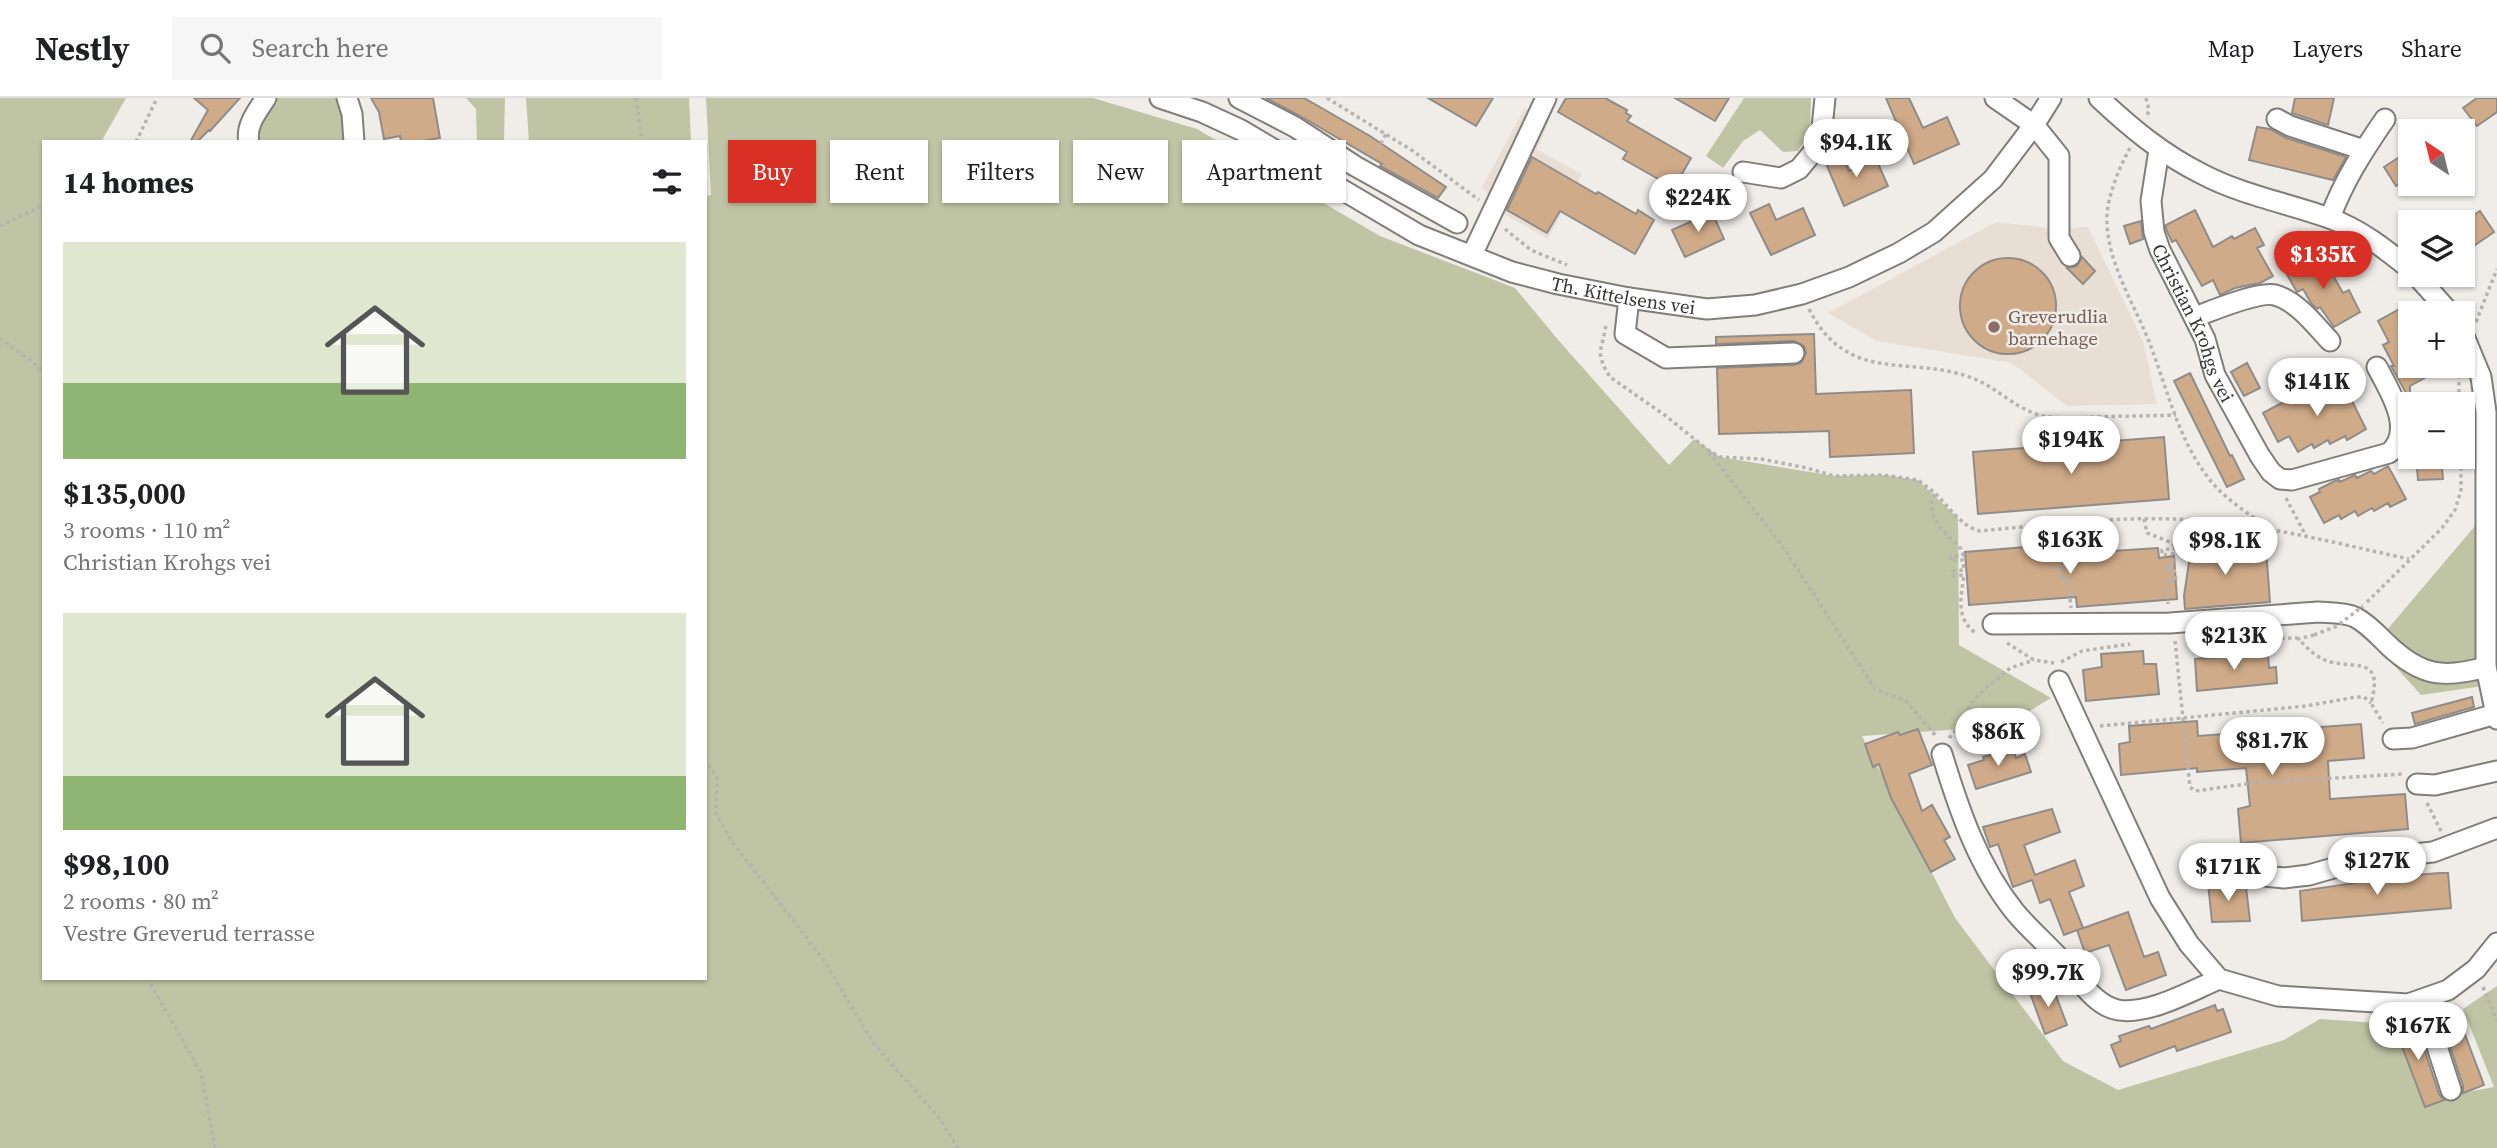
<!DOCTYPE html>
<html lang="en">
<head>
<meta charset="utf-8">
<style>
	body { margin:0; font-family:"Source Serif 4",serif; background:#f6f6f6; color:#202124; height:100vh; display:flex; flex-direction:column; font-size:26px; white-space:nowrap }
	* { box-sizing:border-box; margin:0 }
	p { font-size:23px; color:#757577 }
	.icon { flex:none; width:38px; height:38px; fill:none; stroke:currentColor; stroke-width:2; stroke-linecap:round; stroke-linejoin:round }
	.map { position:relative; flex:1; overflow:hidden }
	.panel { position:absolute; left:42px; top:42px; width:665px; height:840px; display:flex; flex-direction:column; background:#fff; border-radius:0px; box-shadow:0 2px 5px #0004 }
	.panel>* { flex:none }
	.guide { position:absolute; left:728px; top:42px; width:665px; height:63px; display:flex; gap:14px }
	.needle { width:46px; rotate:325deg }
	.buttons { position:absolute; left:2398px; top:21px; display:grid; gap:14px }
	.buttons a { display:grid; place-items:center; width:77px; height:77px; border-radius:0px; background:#fff; box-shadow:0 2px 5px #0004; font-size:35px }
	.price { position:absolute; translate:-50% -60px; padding:0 16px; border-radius:24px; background:#fff; color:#222; font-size:23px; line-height:46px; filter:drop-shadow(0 2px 4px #0008) }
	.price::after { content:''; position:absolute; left:50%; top:42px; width:21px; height:16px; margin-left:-10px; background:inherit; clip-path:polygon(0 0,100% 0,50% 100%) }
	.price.current { background:#d93025; color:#fff }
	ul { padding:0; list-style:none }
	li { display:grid; align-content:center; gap:14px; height:371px; padding:0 21px }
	li span { display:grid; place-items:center; height:217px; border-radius:0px; color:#555 }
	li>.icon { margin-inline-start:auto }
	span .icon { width:126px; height:126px; fill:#fffc; stroke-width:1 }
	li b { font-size:30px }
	h2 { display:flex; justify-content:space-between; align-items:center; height:84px; padding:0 21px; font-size:30px }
	.tag { padding:0 24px; border-radius:0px; background:#fff; box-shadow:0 2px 5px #0004; font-size:24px; line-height:63px }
	.tag.current { background:#d93025; color:#fff }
	header { display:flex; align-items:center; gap:42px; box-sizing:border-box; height:98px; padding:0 35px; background:#fff; border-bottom:2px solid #e0e0e0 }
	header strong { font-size:33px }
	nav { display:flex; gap:38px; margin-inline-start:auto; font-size:24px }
	.search { width:490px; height:63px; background:#f6f6f6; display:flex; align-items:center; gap:18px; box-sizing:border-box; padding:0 24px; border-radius:0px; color:#757577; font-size:26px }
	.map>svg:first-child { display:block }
	.built { fill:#e8ded4 }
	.green { fill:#bfc5a4 }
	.building { fill:#d0ab89; stroke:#908c89; stroke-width:2 }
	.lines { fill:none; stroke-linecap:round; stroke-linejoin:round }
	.minor-casing { stroke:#817d79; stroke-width:23 }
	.path { stroke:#b6b3b0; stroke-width:3.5; stroke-dasharray:3.5 3.5; stroke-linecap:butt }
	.minor { stroke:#fff; stroke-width:19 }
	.path-bridge { stroke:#b6b3b0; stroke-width:3.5; stroke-dasharray:3.5 3.5; stroke-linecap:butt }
	.education-dot { fill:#8d6e63; stroke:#f0ece8; stroke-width:2.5 }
	.labels { text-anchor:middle; stroke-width:5; stroke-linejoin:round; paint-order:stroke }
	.street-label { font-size:19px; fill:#373634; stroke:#f0ece8 }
	.education-label { font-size:19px; fill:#785e54; stroke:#f0ece8; text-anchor:start }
</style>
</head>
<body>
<header>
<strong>Nestly</strong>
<div class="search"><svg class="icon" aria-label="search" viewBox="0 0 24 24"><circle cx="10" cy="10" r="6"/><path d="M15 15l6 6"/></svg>Search here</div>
<nav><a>Map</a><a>Layers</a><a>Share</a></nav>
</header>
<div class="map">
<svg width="2497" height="1050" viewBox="0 0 2497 1050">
	<rect width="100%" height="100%" fill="#f0ece8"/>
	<path class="built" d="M1525,10L1549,23L1537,52L1582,76L1548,141L1504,116L1482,89Z
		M1996,124L2058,131L2088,129L2143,243L2157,306L2067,308L2012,265L1877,243L1828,215Z"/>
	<path class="green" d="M0,0H126L101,44H44V880H705V98L711,97L706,0H1093L1197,31L1380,138L1515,190L1560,244L1669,367L1694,341L1720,359L1834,378L1884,377L1918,382L1958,420L1959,547L2051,600L2005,628L1862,638L1955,820L2063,963L2118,992L2284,942L2320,921L2405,927L2437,1002L2456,996L2494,989L2463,911L2497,888V1050H0Z
		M266,0H347L354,44H249Z
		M466,0H505L504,44H477L476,11Z
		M526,0H689L691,44H529Z
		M1744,0H1811L1810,34L1798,53L1783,54L1760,32L1743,43L1723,70L1706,58Z
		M2497,402V586L2421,597L2375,546Z"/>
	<path class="building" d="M194,0H240L210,33L209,32L197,44H190L208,12Z
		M371,0H433L440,40L418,44H401L400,38L384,41L379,14Z
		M1266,0H1304L1370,38L1446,89L1438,100L1380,68L1382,66L1302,19Z
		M1428,0H1493L1476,28Z
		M1566,0H1605L1627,12L1626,15L1631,18L1627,23L1691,60L1674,90L1623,61L1627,54L1558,14Z
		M1675,0H1729L1715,23Z
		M1886,0H1909L1923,30L1947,19L1959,46L1914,66Z
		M2295,0H2334L2328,27L2292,15Z
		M2477,0H2497V14L2477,28L2463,10Z
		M2257,29L2270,31L2286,40L2346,59L2333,82L2249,62Z
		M2410,52V82L2396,88L2384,69Z
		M1841,56L1849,73L1876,61L1888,88L1844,108L1825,63Z
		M1532,59L1596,96L1598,94L1636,116L1638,112L1654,122L1635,156L1560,113L1547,135L1507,112Z
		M1769,106L1776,122L1803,110L1815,137L1771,157L1750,115Z
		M2195,112L2213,149L2232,138L2234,141L2255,130L2264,147L2257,150L2273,178L2260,185L2235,190L2220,197L2213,182L2202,188L2176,142L2172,144L2166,131V127Z
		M2480,113L2494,134L2462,156V125Z
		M1712,114L1724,141L1685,159L1672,132Z
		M2141,123L2143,141L2130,146L2124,128Z
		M2314,157L2325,178L2331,174L2343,195L2349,192L2360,214L2334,229L2320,209L2317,211L2311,205L2303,191L2297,194L2285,173Z
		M2082,159L2095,173L2083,186L2067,170L2077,168Z
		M1960 208a48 48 0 1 1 96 0a48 48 0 1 1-96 0Z
		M2403,209L2410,221V268H2420L2426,279L2410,288V302L2391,268H2394L2383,247L2389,244L2378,223Z
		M1814,236L1816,296L1911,292L1914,355L1830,359L1829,333L1719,336L1717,270L1794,267L1801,265L1806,255L1804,248L1794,243L1716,246V239Z
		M2247,265L2260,290L2244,298L2231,274Z
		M2190,275L2230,358L2232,357L2244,381L2227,389L2174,283Z
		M2349,283L2357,300L2352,303L2366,331L2347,342L2345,338L2330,346L2328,342L2314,350L2312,346L2298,354L2289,338L2278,344L2263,315L2293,299L2295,302L2310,295L2312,298L2326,291L2328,294Z
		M2164,339L2169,401L1978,416L1973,354Z
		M2416,359H2441L2443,381L2418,382Z
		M2388,368L2406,401L2390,409L2388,405L2374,413L2372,410L2358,418L2355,413L2341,421L2339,417L2324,425L2310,399L2320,394L2319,391L2335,383L2339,382L2340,384L2355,377L2357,380L2371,373L2374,376Z
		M2195,424L2202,425L2204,456L2266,451L2270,504L2185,511L2184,498Z
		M2040,442L2041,448H2050L2051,457L2081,456V448L2097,447V454L2158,450L2159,460L2174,458L2177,501L2077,509L2076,499L1969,507L1965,454L2026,449V443Z
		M2143,553L2144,566H2156L2159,596L2086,603L2083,572L2102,569L2101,556Z
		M2260,556H2268L2269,570L2276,569L2277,585L2197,593L2195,561Z
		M2472,599L2474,609L2415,626L2412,615Z
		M2197,623L2198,638L2361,626L2364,660L2328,663L2330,701L2405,696L2408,731L2241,745L2238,711L2250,708L2246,670L2197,674V670L2121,677L2119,646L2130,644L2129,628Z
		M1918,631L1932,667L1909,676L1922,713L1932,707L1950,739L1944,742L1955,761L1931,774L1891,700L1879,666L1873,669L1865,646L1898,634L1900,637Z
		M2013,651L2016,660L2025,656L2031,674L1976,691L1968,667L1984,662L1983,659Z
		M2052,711L2060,734L2024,747L2035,777L2075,762L2084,788L2069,794L2083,830L2078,832L2128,814L2144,859L2158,854L2166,877L2126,892L2109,847L2085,855L2077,832L2064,837L2050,801L2040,805L2032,782L2013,789L1998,746L1990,749L1983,729Z
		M2440,775H2448L2451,810L2302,823L2300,793L2355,785V782Z
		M2227,784L2229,789H2246L2250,823L2212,824L2208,785Z
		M2052,887L2067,927L2045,936L2030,895Z
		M2215,907L2217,913L2223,911L2231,934L2177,953L2175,948L2120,969L2111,947L2121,943L2119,938L2149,928L2151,931Z
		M2456,913L2484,987L2463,995V988L2440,918Z
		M2414,920L2439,996L2444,1002L2425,1009L2394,927Z"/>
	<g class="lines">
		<g class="minor-casing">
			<g id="minor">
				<path d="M347,0L352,16L354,44"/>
				<path id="s1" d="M1160,0L1202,14L1241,32L1419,137L1512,174L1558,186L1629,200L1707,211L1755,207L1802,196L1849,179L1899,155L1934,134L1993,81L2034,27L2051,0"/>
				<path d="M1239,0L1295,29L1355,68L1457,125"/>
				<path d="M1995,0L2034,27L2059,58V140L2070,158"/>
				<path d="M2099,0C2131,30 2162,56 2202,76C2242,97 2287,105 2329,120C2360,131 2385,151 2410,171"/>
				<path d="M2277,21L2290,28L2364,52"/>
				<path d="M249,44C245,28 258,12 266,0"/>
				<path id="s2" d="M2159,52L2151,103L2154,134L2160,152L2205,241L2215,277L2260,358L2271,374L2280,381L2292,382L2389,355C2416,333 2389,292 2377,269"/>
				<path d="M1743,74L1781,80L1799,71L1814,53L1822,30L1825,0"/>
				<path d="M2330,120C2343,84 2363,53 2385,21"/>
				<path d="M1472,157L1546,0"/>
				<path d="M2416,177L2450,215"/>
				<path d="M1629,200L1625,236L1666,260L1794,255"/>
				<path d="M2195,219C2211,213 2259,193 2275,197C2297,203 2315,227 2330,243"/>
				<path d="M2462,233L2481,279L2486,314V569L2497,621"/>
				<path d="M1993,526L2170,525L2318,514C2330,515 2343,514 2355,519C2368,526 2378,537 2388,547C2421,578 2443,581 2486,569"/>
				<path d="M2059,583L2160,800L2189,846L2219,881L2278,898L2408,906L2448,892L2476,871L2497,845"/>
				<path d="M2393,641L2412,640L2496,616"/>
				<path d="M1942,656C1959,712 1978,768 2015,814C2030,832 2048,847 2063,864C2078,880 2095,908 2118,912C2149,917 2191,893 2219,881"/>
				<path d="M2417,686L2435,687L2497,673"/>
				<path d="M2235,775L2284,780L2309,777L2365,761L2433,754L2497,730"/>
				<path d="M2422,902L2451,992"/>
			</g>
		</g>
		<path class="path" d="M636,0L642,44
			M1327,0L1413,53L1479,102
			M2146,0L2149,12L2147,18
			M136,44L157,0
			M2130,50C2119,70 2105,103 2107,126C2109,167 2133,204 2148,241C2166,286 2177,339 2207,378C2223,400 2246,414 2268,429
			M1374,58L1386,36
			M0,128L44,107
			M1505,131L1531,152L1567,167
			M1809,211C1848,288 1910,256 1972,280C1997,289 2016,312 2043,318C2060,321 2078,320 2096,319C2123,318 2149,318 2176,317
			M2476,224L2497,171
			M1606,228L1600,255L1603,267L1610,279L1666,318L1708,352L1720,359L1761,361L1807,370L1834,378L1884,377L1918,382L1935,395L1958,420L1969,429L1980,433C2044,427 2108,419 2172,421C2253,423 2330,444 2409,461
			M0,240L44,273
			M2459,277V306
			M1709,354L1784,450L1875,591L1906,603L1936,638
			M1935,396C1922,418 1947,436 1961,451L1963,457L1951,459V463L1963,462L1964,472L1953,473V478L1964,477C1961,500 1955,521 1977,536
			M2286,400L2306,438
			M2144,421L2147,435L2170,444L2177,450L2162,452V457L2173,456L2175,466L2166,467V472L2174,471L2176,482L2166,483L2168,506
			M2038,428L2041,436C2053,439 2066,436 2070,452L2057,454L2058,465L2071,464V469L2058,470L2060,481L2068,480L2071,510
			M2367,504L2442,430L2455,412L2461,392V359
			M2314,537L2298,541C2305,547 2311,555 2319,559C2347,576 2386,551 2371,605L2383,625
			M2232,541L2298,540
			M2175,543L2190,689L2195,693L2253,685L2403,676
			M2007,545L2034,562L2054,565
			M2061,564L2082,553L2130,546
			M2100,628L2306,608L2356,599H2364L2371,605
			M1949,640L1965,622L1970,607L1979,596L2010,570L2034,562
			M705,661L717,681L716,716L733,745L823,861L874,946L940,1021L958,1050
			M2427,705L2441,733
			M147,880L201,974L215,1050
			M2483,889L2497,923"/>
		<use href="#minor" class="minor"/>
		<path class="path-bridge" d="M2314,537L2337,528L2363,508"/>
	</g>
	<circle class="education-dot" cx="1994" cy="229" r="7"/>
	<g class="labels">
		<g class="street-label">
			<text dy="7" stroke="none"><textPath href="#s1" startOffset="508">Th. Kittelsens vei</textPath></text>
			<text dy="7" stroke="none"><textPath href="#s2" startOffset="182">Christian Krohgs vei</textPath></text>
		</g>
		<g class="education-label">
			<text x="2008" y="225">Greverudlia<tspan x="2008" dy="22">barnehage</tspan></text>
		</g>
	</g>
</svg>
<div class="buttons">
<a><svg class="needle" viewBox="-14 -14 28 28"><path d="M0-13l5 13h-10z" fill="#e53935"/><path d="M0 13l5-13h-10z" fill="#757577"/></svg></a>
<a><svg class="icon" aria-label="layers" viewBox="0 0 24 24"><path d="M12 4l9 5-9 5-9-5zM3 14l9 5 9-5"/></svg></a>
<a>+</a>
<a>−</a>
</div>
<b class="price" style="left:1856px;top:81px">$94.1K</b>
<b class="price" style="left:1698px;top:136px">$224K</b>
<b class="price current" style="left:2323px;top:193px">$135K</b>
<b class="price" style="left:2317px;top:320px">$141K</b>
<b class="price" style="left:2071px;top:378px">$194K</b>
<b class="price" style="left:2070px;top:478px">$163K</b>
<b class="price" style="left:2225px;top:479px">$98.1K</b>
<b class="price" style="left:2234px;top:574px">$213K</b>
<b class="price" style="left:1998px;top:670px">$86K</b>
<b class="price" style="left:2272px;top:679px">$81.7K</b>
<b class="price" style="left:2377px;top:799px">$127K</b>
<b class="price" style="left:2228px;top:805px">$171K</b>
<b class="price" style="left:2048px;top:911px">$99.7K</b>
<b class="price" style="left:2418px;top:964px">$167K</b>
<div class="guide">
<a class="tag current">Buy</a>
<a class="tag">Rent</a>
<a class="tag">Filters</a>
<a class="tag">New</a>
<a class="tag">Apartment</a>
</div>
<section class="panel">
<h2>14 homes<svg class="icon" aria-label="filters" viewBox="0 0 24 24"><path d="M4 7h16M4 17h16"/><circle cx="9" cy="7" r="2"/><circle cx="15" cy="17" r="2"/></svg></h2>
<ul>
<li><span style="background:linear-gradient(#dfe7d0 65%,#8fb573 0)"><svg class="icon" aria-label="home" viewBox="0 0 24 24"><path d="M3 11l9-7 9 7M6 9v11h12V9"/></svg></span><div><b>$135,000</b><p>3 rooms · 110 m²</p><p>Christian Krohgs vei</p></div></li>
<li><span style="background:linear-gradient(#dfe7d0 75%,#8fb573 0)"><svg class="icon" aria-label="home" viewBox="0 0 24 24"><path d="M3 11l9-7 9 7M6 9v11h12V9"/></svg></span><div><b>$98,100</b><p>2 rooms · 80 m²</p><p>Vestre Greverud terrasse</p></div></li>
</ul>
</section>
</div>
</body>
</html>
